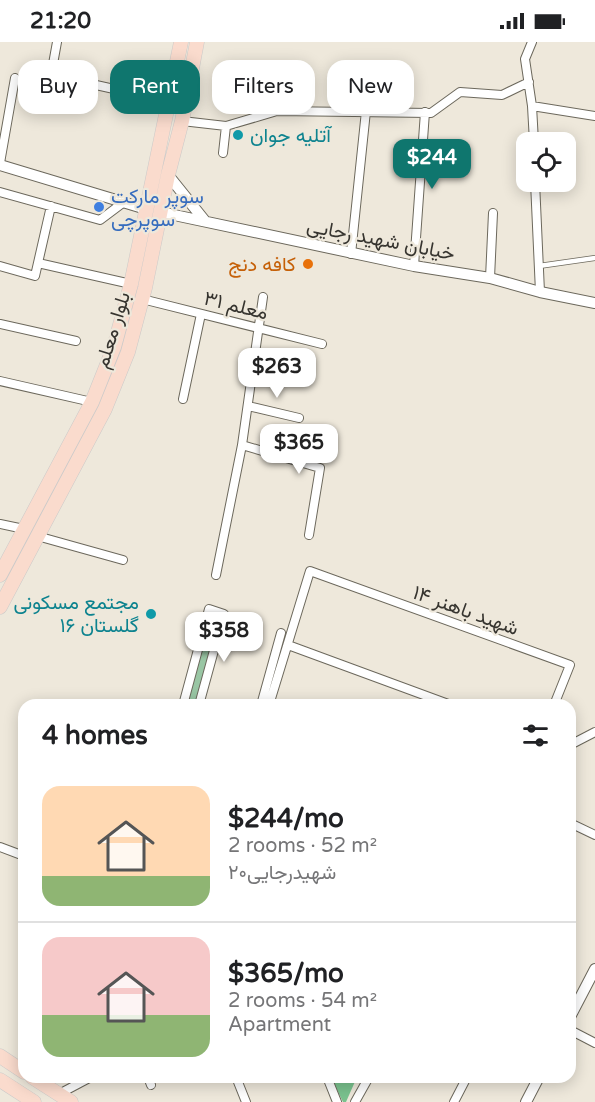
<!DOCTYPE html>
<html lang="en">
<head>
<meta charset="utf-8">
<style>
	body { margin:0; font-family:"Varela Round",Vazirmatn,sans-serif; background:#f2f2f2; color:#202124; height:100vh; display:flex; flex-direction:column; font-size:22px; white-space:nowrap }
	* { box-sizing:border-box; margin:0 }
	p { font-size:20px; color:#757577 }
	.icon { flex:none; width:33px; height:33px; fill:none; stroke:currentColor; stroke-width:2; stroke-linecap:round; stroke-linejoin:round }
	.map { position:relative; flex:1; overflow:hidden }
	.sheet { position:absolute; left:18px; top:657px; width:558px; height:384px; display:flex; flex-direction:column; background:#fff; border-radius:18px; box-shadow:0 3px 15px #0003 }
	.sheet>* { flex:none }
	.guide { position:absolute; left:18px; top:18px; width:560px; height:54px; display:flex; gap:12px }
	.buttons { position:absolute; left:516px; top:90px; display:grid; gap:12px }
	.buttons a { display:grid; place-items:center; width:60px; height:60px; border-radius:12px; background:#fff; box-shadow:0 3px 15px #0003; font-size:30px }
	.price { position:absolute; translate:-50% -51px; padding:0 14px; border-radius:12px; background:#fff; color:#222; font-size:20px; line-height:39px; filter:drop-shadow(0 2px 3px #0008) }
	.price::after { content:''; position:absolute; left:50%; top:36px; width:18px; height:14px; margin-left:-9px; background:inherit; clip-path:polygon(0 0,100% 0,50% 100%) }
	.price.current { background:#0f766e; color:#fff }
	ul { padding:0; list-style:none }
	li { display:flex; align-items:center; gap:18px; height:150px; padding:0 24px }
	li+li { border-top:2px solid #e0e0e0 }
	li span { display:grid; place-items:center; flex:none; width:168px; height:120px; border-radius:18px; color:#555 }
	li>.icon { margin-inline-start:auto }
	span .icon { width:72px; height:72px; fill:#fffc; stroke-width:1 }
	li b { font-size:26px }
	h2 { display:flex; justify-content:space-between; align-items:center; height:72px; padding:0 24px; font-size:26px }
	.chip { padding:0 21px; border-radius:18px; background:#fff; box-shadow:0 3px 15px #0003; font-size:21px; line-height:54px }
	.chip.current { background:#0f766e; color:#fff }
	.status { display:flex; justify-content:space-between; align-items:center; height:42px; padding:0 30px; background:#fff; direction:ltr }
	.status svg { height:16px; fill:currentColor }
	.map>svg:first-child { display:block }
	.green { fill:#99c6a4 }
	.forest { fill:#7ac28e }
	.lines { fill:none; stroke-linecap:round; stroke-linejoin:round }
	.service-casing { stroke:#6c685c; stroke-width:6 }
	.minor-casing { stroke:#6c685c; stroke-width:10 }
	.tertiary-casing { stroke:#6c685c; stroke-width:12 }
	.primary-casing { stroke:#cbcac9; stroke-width:15 }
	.service { stroke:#fff; stroke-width:4.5 }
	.minor { stroke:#fff; stroke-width:8 }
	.tertiary { stroke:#fff; stroke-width:10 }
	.primary { stroke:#fadbcd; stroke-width:14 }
	.culture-dot { fill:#0f9aa8; stroke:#eee8db; stroke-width:2 }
	.shop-dot { fill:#3f7fe0; stroke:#eee8db; stroke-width:2 }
	.food-dot { fill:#e8710a; stroke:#eee8db; stroke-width:2 }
	.labels { text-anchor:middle; stroke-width:4.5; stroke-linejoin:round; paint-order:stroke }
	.culture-label { font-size:20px; fill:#0d838f; stroke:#eee8db; text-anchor:start }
	.shop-label { font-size:20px; fill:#366cbe; stroke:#eee8db; text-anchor:start }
	.street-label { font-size:20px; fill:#36342f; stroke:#eee8db }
	.food-label { font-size:20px; fill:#c56008; stroke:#eee8db; text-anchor:end }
</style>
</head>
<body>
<div class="status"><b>21:20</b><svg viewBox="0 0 49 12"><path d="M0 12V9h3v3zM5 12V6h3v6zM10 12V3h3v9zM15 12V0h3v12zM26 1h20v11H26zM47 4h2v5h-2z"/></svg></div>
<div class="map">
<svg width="595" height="1060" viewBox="0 0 595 1060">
	<rect width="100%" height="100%" fill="#eee8db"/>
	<path class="green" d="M210,569L222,573L198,663H184Z"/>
	<path class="forest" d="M340,1035H357L346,1060H343L332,1038Z"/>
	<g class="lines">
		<g class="service-casing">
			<path id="service" d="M539,224L595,216"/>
		</g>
		<g class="minor-casing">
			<path id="minor" d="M57,0L51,33L168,59
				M532,0L525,17L532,64L534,100
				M532,64L595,74
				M182,79L226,84L277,69L431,71L460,50L502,53L529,40
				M223,111L226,84
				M0,121L15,36
				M535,140L540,250
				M0,150L100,178L124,160
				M351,212L366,69
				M38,221L131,242
				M0,224L35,234L51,164
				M414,224L425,70
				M490,236L493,171
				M142,257L322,302
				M0,282L76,299
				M0,339L92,360
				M183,357L201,272
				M248,364L299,376
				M242,403L320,426L309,493
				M0,482L24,487
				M37,494L123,518
				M216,533L242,403L263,255
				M288,603L451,663
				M183,663L209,567L224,572L199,663
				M261,663L281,591
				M269,663L310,529L570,623L554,663
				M570,703L595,690
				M570,781L595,793
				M0,805L24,814
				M570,988L595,1001
				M148,1035L151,1043
				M236,1035L246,1060
				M327,1035L337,1060
				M59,1052L91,1035
				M355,1060L369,1035
				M454,1060L467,1035"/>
		</g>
		<g class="tertiary-casing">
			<path id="tertiary" d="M0,123L146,167
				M168,133L205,179
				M160,170L414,224L490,236L540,250L595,261
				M570,975L595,927
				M526,1060L539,1035"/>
		</g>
		<g class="primary-casing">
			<path id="primary" d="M0,533L92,360L114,305L131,242L181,0
				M0,565L105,367L128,310L145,246L168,133L182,79L197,0
				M0,1014L24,1030
				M32,1035L71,1060
				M0,1038L34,1060"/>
		</g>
		<use href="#service" class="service"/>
		<use href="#minor" class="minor"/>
		<use href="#tertiary" class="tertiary"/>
		<use href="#primary" class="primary"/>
	</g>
	<g class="culture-dot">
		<circle cx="238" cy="93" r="6"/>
		<circle cx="151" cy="572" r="6"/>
	</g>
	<circle class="shop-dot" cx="99" cy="165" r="6"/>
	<circle class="food-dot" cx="308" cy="222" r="6"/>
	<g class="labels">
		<g class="culture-label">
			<text x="250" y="100">آتلیه جوان</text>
			<text x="139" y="567" text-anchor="end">مجتمع مسکونی<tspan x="139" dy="23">گلستان ۱۶</tspan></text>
		</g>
		<g class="shop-label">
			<text x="111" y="161">سوپر مارکت<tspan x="111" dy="23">سوپرچی</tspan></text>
		</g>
		<g class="street-label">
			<text transform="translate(381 197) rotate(11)" y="7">خیابان شهید رجایی</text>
			<text transform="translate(236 263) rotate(14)" y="7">معلم ۳۱</text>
			<text transform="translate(112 288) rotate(-73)" y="7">بلوار معلم</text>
			<text transform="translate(466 568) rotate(20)" y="7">شهید باهنر ۱۴</text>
		</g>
		<g class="food-label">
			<text x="296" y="229">کافه دنج</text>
		</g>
	</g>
</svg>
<div class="buttons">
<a><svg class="icon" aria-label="locate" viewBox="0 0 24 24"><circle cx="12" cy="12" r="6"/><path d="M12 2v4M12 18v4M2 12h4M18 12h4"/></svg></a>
</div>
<b class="price current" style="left:432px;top:148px">$244</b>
<b class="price" style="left:277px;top:357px">$263</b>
<b class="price" style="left:299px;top:433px">$365</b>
<b class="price" style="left:224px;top:621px">$358</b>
<div class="guide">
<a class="chip">Buy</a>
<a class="chip current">Rent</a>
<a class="chip">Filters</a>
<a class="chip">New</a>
</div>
<section class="sheet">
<h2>4 homes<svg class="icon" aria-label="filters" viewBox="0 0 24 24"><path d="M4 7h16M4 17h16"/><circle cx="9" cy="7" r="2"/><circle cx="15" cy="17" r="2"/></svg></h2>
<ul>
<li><span style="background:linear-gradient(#ffd9b3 75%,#8fb573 0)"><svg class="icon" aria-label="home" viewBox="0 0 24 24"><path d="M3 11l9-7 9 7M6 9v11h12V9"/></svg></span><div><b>$244/mo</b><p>2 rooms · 52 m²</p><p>شهیدرجایی۲۰</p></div></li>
<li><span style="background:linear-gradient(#f6c9c9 65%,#8fb573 0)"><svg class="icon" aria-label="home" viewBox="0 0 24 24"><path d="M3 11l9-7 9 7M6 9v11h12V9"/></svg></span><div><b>$365/mo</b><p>2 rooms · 54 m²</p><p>Apartment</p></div></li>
</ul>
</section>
</div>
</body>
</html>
